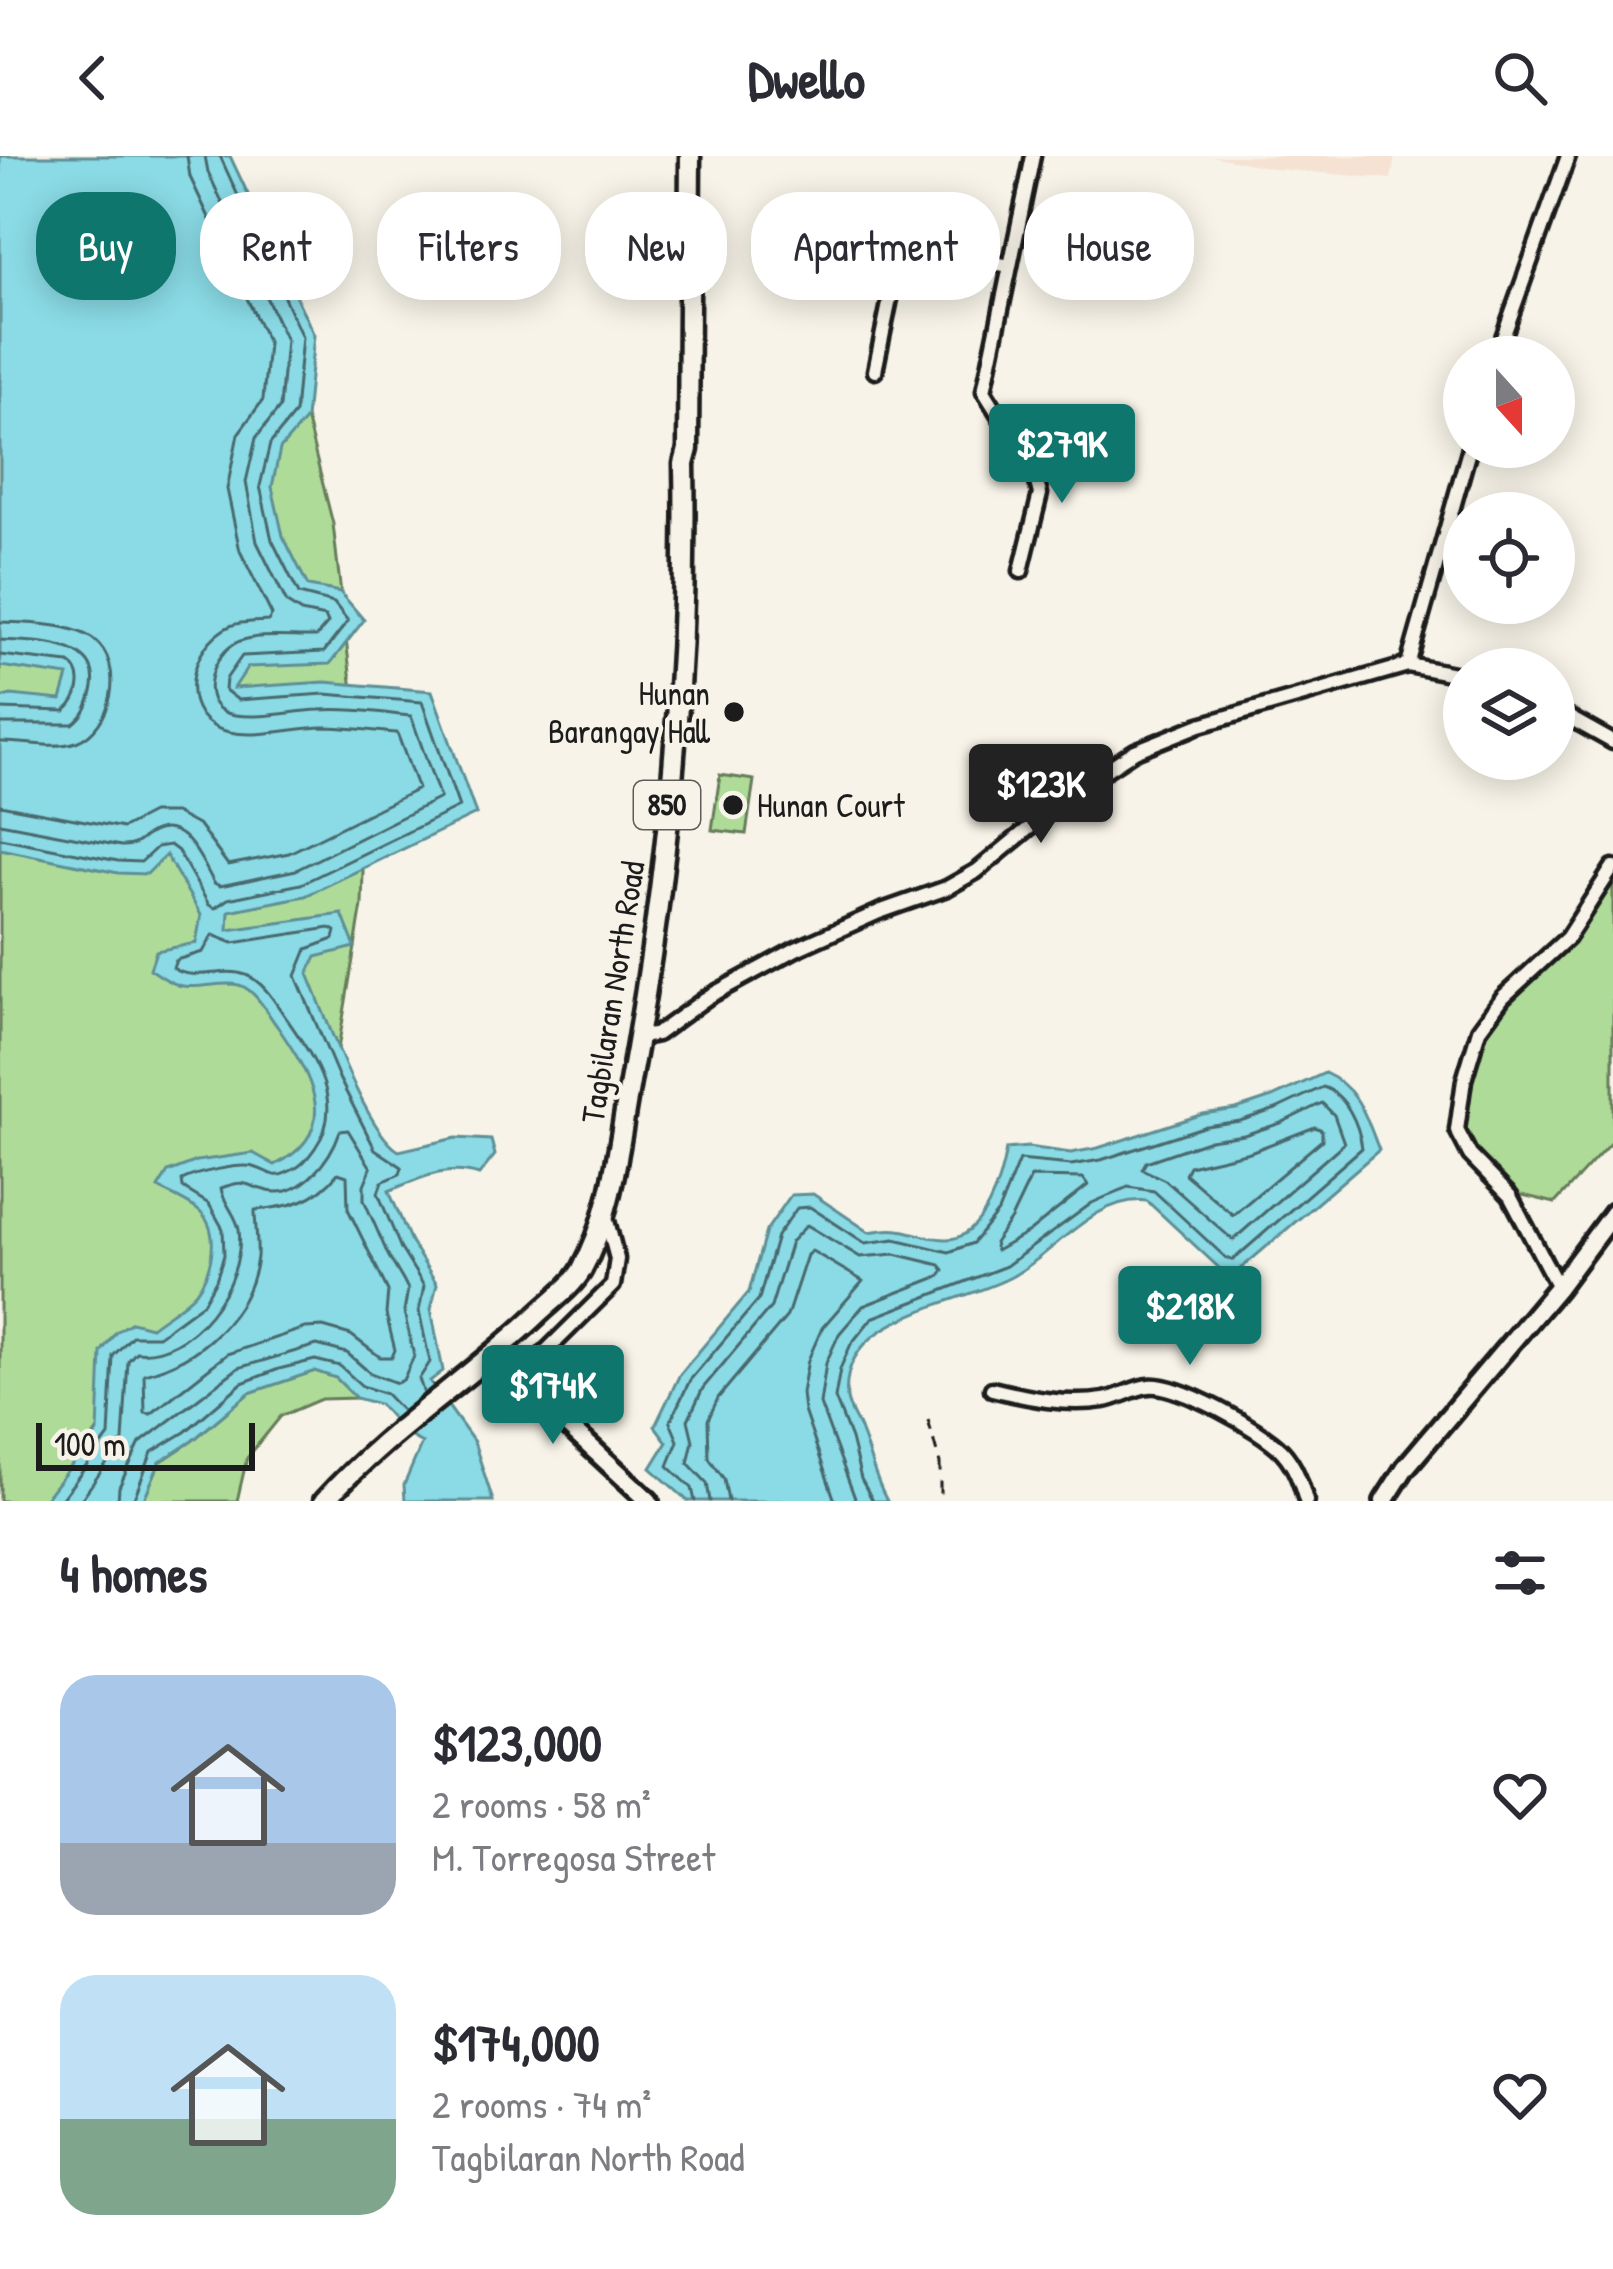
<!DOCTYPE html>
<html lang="en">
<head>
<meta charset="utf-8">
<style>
	body { margin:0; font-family:"Patrick Hand",sans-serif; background:#f2f2f3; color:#2b2b33; height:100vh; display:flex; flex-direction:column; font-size:45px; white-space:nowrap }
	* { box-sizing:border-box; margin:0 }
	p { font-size:39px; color:#7c7c81 }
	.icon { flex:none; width:66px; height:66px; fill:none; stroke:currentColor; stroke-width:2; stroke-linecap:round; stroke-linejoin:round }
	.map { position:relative; height:1345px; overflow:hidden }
	.side { display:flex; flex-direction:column; background:#fff; flex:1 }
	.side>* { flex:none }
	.guide { position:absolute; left:36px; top:36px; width:1542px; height:108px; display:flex; gap:24px }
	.needle { width:78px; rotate:159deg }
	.fabs { position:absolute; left:1443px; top:180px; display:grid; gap:24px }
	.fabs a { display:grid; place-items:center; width:132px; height:132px; border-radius:50%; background:#fff; box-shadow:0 6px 30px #0003; font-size:60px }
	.scale { position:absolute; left:36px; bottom:30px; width:219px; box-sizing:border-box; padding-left:12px; border:6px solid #1c1c1c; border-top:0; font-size:33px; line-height:42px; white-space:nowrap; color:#1c1c1c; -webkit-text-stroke:9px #f7f3e8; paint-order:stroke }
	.price { position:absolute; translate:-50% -102px; padding:0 27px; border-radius:12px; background:#0f766e; color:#fff; font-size:39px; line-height:78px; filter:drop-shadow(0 3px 6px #0008) }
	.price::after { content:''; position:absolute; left:50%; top:72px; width:36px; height:27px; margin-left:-18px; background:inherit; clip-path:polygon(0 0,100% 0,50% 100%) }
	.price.on { background:#222; color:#fff }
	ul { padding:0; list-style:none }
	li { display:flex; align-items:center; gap:36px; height:300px; padding:0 60px }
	li span { display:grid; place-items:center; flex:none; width:336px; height:240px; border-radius:36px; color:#555 }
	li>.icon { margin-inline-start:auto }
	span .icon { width:144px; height:144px; fill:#fffc; stroke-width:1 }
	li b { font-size:51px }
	h2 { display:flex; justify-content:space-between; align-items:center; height:144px; padding:0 60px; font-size:51px }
	.pill { padding:0 42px; border-radius:48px; background:#fff; box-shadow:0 6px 30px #0003; font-size:42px; line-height:108px }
	.pill.on { background:#0f766e; color:#fff }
	header { display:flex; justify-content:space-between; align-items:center; height:156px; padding:0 60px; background:#fff; font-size:54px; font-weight:700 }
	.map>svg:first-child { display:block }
	.built { fill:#f5e2d3 }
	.green { fill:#afdb99; stroke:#667c5a; stroke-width:3 }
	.water { fill:#8adbe6; stroke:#5e8f95; stroke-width:3 }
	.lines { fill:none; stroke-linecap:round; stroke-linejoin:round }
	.shore { stroke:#48686d; stroke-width:3 }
	.street-casing { stroke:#1c1c1c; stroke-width:21 }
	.secondary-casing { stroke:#1c1c1c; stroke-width:26 }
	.primary-casing { stroke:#1c1c1c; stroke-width:27 }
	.path { stroke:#1c1c1c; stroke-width:3; stroke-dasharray:12 9; stroke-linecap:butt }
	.street { stroke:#f7f3e8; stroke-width:12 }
	.secondary { stroke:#f7f3e8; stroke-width:16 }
	.primary { stroke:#f7f3e8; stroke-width:18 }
	.poi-dot { fill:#1c1c1c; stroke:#f7f3e8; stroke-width:4.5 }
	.labels { text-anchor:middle; stroke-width:9; stroke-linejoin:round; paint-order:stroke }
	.shield { fill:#f7f3e8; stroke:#5e5c59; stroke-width:3 }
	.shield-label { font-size:30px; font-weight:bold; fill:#1c1c1c }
	.poi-label { font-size:33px; fill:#1c1c1c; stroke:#f7f3e8; text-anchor:end }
	.street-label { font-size:33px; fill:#1c1c1c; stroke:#f7f3e8 }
</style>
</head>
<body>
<header><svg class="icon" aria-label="back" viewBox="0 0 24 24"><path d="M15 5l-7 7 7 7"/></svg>Dwello<svg class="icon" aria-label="search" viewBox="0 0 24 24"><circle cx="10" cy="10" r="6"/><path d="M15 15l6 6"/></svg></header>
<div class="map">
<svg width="1613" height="1345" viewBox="0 0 1613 1345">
	<rect width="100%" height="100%" fill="#f7f3e8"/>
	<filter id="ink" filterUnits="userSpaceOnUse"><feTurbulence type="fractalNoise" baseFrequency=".00833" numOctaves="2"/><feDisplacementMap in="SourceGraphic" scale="24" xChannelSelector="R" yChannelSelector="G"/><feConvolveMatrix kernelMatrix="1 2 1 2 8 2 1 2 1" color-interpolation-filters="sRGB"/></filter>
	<g filter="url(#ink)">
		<path class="built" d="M1212,0H1395L1391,23L1277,13Z"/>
		<path class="green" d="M0,0L283,171L333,368L365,648L362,749L336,905L334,995L235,1119L123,1239L47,1345H0Z
			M720,619L754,624L746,678L712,674Z
			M1613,721V984L1555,1047L1514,1037L1475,995L1464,973L1471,924L1484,876L1506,846L1583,772Z
			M315,1215L336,1222L356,1242L321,1243L281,1260L247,1302L237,1345H143L160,1306L192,1285L249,1237Z"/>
		<path class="water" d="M0,0H230L314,179L306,263L280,293L272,331L283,380L308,430L340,436L364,464L330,508L248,511L234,532L325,526L432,535L476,658L305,740L229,755L228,774L342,758L355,791L316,801L308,818C325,858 366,976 399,995L456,982L491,984L495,999L479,1019C446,1008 419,1023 389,1035L412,1088L437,1128L431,1153L443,1215L430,1225L474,1286L493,1345H405L404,1329L422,1287L406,1278L379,1248L356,1242L336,1222L315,1215L249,1237L192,1285L160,1306L143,1345H43L98,1276L101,1196L116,1176L132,1166L151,1171C165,1160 185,1149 196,1136C212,1115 221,1076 200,1056C189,1046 171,1039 158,1032L168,1016L197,1005L253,997L275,1009C345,974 310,918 277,870C267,857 256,834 239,829C222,825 201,833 183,830C172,829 160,819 150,813L156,795L196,787L201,759L166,699L147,718L118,717L0,693V542L11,539L61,544L68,520L0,510Z
			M1325,917C1359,932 1366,961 1379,994L1230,1122L1147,1045C1096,1039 1054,1097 1013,1120C960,1150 838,1158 847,1242C848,1253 858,1266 861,1276C871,1301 874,1322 887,1345H688L651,1312L667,1286L655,1270L680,1218L749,1136L766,1075L791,1039L813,1038L869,1076C908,1068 911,1081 945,1083C984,1085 1001,1022 1006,993L1028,991L1071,997L1098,992L1203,958L1236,953L1272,941Z"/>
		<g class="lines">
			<path class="shore" d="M0,466C26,467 71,467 93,483C126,508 113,572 76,586C53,594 23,585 0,586
				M0,484C35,486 105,484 92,536C88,550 85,559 73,568H0
				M0,499L69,507C86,518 79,544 65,555L0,553
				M0,649L123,672L152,657H175L199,670L228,709L289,697L418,633L397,577C373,575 347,571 323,571C293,572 259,582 229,576C177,565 186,498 223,474C236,465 252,466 268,465L272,459L240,395L227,333L238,278L263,244L268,187L190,21L187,0
				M0,667L121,690C139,691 140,681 155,675C186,663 202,706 214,727L220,730L296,714L440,642L411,560C381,557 349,552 319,554C292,555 262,563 235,559C196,554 209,503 234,488C254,476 293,482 316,481L328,467L325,461L301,456L287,447L257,386L246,326L256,282L280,251L286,184L208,16L205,0
				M0,682L118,705L141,706L157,691L170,689L178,695L209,749L215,752L228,743L301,728L459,651L422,546L325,538L238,544L225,534L226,523L242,500L324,496L348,465L334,447L299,438L272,384L260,330L270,288L295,257L302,181L220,0
				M1322,947L1334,959L1344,987L1233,1084L1165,1024L1142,1013L1146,1006L1210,984L1244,979L1281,967Z
				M1315,971L1322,974V984L1233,1059L1185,1018L1189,1010L1250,996Z
				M338,1017L347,1020L348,1053L388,1135L386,1158L395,1194L392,1201H380L351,1179L323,1171L305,1172L227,1198L151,1258L145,1257L144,1218C198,1205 250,1159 257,1101C258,1085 255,1069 255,1054C289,1051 315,1046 338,1017Z
				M1031,1021L1083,1022L1088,1029L1029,1076L996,1095L994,1087L1011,1063Z
				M60,1345L109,1280L113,1200L132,1180H158L203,1147L216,1124L224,1099L223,1073L209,1048L183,1032L182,1024C195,1017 240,1007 254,1011C276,1018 272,1025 296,1012C305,1007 309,1000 315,992C346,948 315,904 289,866C277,850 266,827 246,819C223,810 194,827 173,812L176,804L203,796L213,779L233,787L330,772L336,775L334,783L307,793L296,820L339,922L375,993L402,1011L400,1018L382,1026L378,1037L401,1093L424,1130L419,1155L430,1206L419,1223L424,1238
				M80,1345L123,1285L128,1205L136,1196C190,1203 246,1128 239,1074C237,1059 223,1047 221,1032C249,1022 244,1030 268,1035C302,1043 331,1002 340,975L348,974L371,1012L364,1029V1044L388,1099L408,1133L404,1156L414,1200L403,1224L397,1227L370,1217L347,1197L317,1189L238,1212L140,1287L119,1331L118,1345
				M133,1345L152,1296L185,1276L242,1227L279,1213L315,1204L340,1210L362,1230L386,1238L403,1256
				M695,1345L692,1332L668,1310L678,1285L670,1266L690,1224L759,1143L777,1080L797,1052L810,1051L865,1087L895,1083L949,1096L973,1087L998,1056L1019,1004L1071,1009L1101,1004L1206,970L1240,965L1276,953L1323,931C1346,938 1359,969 1362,992L1233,1104L1226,1102L1154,1035L1128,1031L1092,1047L1006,1110L872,1162L851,1188L840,1213L835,1242L851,1283L861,1323L873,1345
				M710,1345L707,1327L688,1307L693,1285L688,1264L703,1232L771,1151L791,1086L807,1069L860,1101L895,1098L940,1109L944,1114L940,1120L863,1150L839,1178L826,1207L820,1248L856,1345
				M728,1345L724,1323L709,1302L708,1264L718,1242L787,1160L807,1099L812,1095L863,1125L822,1172L808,1204L802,1237L804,1255L835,1345"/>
			<g class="street-casing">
				<path id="street" d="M1496,201L1568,0
					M875,215L901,90L1010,110
					M1021,415L1040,338L1034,315L984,235L1033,0
					M1408,509L1470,291
					M1554,553L1613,586
					M638,882L657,878L708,841L796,793L879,756L947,732L977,715L1075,634L1135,595L1200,569L1408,509L1464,520
					M1558,1131L1510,1040L1470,999L1457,974L1464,924L1479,874L1503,841L1567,782L1613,711
					M523,1218L613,1129L617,1103L606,1061
					M992,1233C1028,1242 1067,1250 1104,1244C1119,1242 1134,1231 1149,1230C1178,1227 1261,1273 1282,1295C1295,1309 1301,1327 1306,1345"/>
			</g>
			<g class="secondary-casing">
				<path id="secondary" d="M501,1194L539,1243L649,1345
					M1384,1345L1405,1312L1558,1131L1613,1057"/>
			</g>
			<g class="primary-casing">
				<path id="primary" d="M324,1345C387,1275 468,1224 536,1160C550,1146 571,1132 581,1115C612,1060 618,993 629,932C667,727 688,516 684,308L688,293L690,0"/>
			</g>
			<path class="path" d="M928,1264L940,1308V1345"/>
			<use href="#street" class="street"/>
			<use href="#secondary" class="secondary"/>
			<use href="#primary" class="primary"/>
		</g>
	</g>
	<g class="poi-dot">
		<circle cx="734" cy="556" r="12"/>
		<circle cx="733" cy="649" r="12"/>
	</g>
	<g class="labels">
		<rect class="shield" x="634" y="625" width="66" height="48" rx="9"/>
		<g class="shield-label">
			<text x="667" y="659">850</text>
		</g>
		<g class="poi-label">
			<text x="710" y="549">Hunan<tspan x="710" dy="38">Barangay Hall</tspan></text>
			<text x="757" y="661" text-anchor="start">Hunan Court</text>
		</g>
		<g class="street-label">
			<text transform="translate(612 836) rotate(-81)" y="12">Tagbilaran North Road</text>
		</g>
	</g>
</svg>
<div class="fabs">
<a><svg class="needle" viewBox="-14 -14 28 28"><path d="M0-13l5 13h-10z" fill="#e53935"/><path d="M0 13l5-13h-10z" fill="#7c7c81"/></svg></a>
<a><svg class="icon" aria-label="locate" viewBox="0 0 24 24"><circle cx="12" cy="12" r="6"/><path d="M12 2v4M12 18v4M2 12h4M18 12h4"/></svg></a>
<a><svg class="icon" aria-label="layers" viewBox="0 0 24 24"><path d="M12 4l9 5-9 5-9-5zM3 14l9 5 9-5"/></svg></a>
</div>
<div class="scale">100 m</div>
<b class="price" style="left:1062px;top:350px">$279K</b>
<b class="price on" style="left:1041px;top:690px">$123K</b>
<b class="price" style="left:1190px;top:1212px">$218K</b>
<b class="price" style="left:553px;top:1291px">$174K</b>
<div class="guide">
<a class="pill on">Buy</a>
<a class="pill">Rent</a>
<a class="pill">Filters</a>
<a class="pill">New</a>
<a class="pill">Apartment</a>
<a class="pill">House</a>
</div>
</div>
<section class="side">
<h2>4 homes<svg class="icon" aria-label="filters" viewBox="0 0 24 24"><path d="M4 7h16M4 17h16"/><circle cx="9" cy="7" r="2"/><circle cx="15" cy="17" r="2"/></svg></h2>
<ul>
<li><span style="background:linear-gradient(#a9c7e8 70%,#9aa5b1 0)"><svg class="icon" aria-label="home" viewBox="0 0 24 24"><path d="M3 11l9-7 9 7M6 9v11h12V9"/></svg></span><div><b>$123,000</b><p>2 rooms · 58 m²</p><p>M. Torregosa Street</p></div><svg class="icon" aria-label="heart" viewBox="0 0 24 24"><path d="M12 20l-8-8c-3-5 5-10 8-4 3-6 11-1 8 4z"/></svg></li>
<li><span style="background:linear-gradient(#bfe0f5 60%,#7fa58c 0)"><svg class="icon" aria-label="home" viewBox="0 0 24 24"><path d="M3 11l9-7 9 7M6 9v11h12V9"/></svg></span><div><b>$174,000</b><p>2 rooms · 74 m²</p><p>Tagbilaran North Road</p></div><svg class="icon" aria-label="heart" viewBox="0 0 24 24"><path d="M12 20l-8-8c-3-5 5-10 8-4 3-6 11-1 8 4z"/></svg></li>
</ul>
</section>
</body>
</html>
